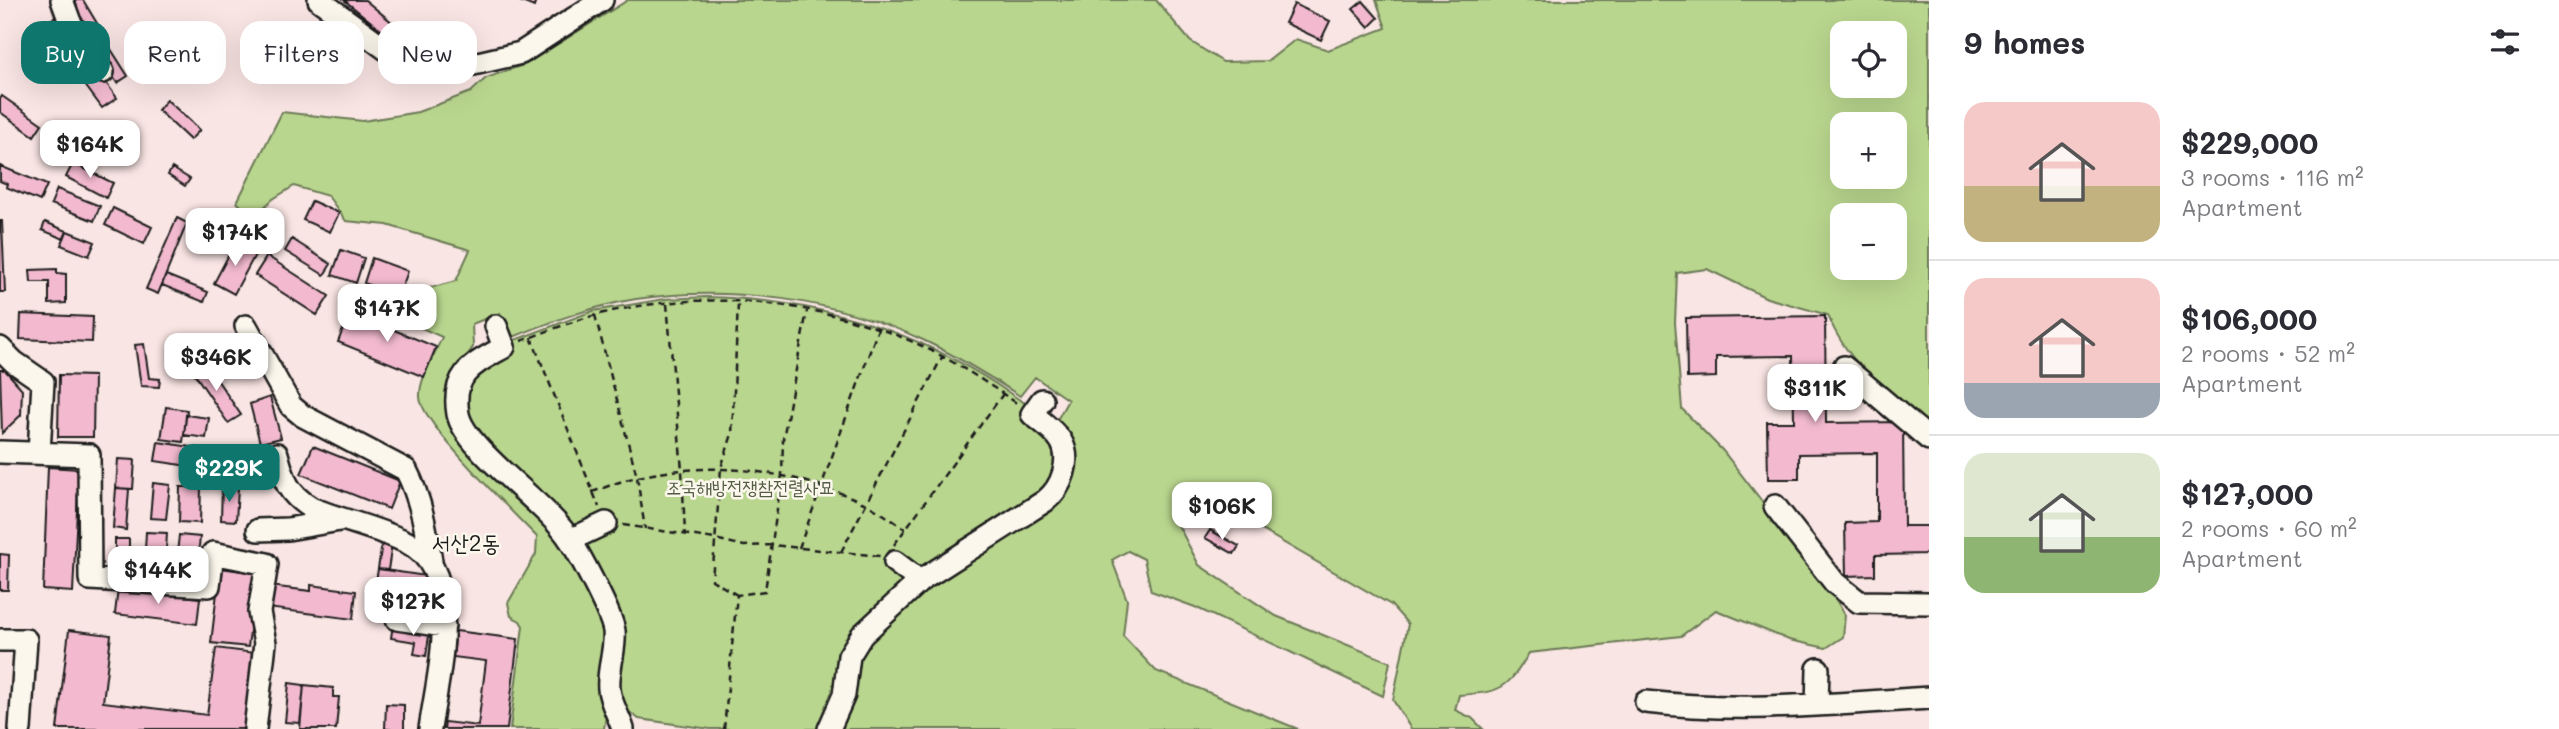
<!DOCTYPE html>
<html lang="en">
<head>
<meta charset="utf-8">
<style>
	body { margin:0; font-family:Mali,"Poor Story",sans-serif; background:#f2f2f3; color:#2b2b33; height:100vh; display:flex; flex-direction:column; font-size:26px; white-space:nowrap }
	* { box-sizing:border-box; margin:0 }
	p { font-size:23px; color:#7c7c81 }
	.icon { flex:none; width:38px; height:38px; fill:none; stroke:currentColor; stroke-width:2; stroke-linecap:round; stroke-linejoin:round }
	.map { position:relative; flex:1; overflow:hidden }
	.drawer { display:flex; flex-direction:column; background:#fff; width:630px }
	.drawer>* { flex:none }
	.banner { position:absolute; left:21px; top:21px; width:665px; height:63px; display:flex; gap:14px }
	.buttons { position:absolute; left:1830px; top:21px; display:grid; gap:14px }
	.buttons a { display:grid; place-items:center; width:77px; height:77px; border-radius:14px; background:#fff; box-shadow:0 7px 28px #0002; font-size:35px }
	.price { position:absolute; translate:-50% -60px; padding:0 16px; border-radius:14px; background:#fff; color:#222; font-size:23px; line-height:46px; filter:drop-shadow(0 2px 4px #0008) }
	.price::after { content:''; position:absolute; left:50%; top:42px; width:21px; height:16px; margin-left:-10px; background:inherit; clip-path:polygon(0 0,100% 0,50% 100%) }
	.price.on { background:#0f766e; color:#fff }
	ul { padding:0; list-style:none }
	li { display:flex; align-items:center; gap:21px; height:175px; padding:0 35px }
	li+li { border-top:2px solid #e1e1e2 }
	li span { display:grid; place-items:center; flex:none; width:196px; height:140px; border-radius:21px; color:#555 }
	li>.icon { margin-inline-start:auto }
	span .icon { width:84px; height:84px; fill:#fffc; stroke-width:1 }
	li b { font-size:30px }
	h2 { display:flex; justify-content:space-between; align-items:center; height:84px; padding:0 35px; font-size:30px }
	.pill { padding:0 24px; border-radius:21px; background:#fff; box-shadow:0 7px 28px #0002; font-size:24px; line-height:63px }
	.pill.on { background:#0f766e; color:#fff }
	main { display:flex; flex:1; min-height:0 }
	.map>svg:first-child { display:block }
	.green { fill:#b9d68e; stroke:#6a7955; stroke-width:2; fill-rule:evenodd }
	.building { fill:#f3bacf; stroke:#1c1c1c; stroke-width:2 }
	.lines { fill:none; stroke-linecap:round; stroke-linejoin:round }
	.minor-casing { stroke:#1c1c1c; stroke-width:26 }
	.path { stroke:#1c1c1c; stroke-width:2.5; stroke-dasharray:7 5; stroke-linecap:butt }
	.minor { stroke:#fbf7ec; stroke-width:21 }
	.labels { text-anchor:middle; stroke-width:5; stroke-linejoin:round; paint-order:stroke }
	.park-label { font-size:19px; fill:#535d44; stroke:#fbf7ec }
	.quarter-label { font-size:23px; fill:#1c1c1c; stroke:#fbf7ec }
</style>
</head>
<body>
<main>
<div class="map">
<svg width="1929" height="729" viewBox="0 0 1929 729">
	<rect width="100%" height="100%" fill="#f9e5e3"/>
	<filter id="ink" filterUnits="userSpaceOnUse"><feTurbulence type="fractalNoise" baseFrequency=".0143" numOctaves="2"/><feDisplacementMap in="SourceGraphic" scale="14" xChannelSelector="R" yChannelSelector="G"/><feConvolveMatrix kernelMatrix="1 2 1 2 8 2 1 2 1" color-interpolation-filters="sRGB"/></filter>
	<g filter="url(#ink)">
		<path class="green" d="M628,0H1156L1190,41L1223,62L1268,61L1296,39L1328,50L1386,28L1376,0H1929V429C1892,397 1845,362 1828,315L1767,298L1707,269L1677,273L1675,323L1682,409L1723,451L1829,588L1845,615L1843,637L1826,648L1789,640L1716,610L1681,636L1529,653C1507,690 1501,692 1459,695L1455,710L1472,718L1483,729H1411L1393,700L1408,624L1391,605L1222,507L1196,506L1178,525L1199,565L1276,616L1390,662L1383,696L1195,607L1151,591L1144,559L1128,551L1112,560L1127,600L1123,636L1156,671L1298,729H839L855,699L861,649L922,584L1057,501L1059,424L1057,420L1068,400L1035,377L1020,396C989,376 957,356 923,340C835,299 732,285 636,299C593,306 553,321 513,337L500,313L472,324L473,347L457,370L450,411L563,543L606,626L607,708L604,729H510L523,626L520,621L511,616L508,603L536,554L537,537C515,514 420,423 420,397C419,378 435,355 442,337L395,316L407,294L456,281L470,250L387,225L346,221L328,196L294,186L273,199L252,218L237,202L282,112L363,121L418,112L471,92L486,78L526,64ZM1843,33H1895V86H1843ZM1843,124H1895V177H1843ZM1843,215H1895V268H1843Z
			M706,297C817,299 920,331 1011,394C1022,402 1048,416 1055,425C1061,435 1065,459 1069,471L922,583L864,635L834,729H710L639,719L621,706L612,641L578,562L455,416L477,354L593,311L665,299Z"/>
		<path class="building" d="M66,0H83L107,40L94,48Z
			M344,0H365L394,24L386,34Z
			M517,0H536L534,7Z
			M1363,1L1378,18L1369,27L1353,9Z
			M1294,4L1330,21L1321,40L1285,23Z
			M61,14L81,54L78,55L83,65L74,69L50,20Z
			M109,46L128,76L117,83L98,53Z
			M94,66L117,98L102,108L79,77Z
			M2,96L42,124L34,136L0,112V99Z
			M167,100L200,130L190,140L158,110Z
			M73,163L113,183L106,198L66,177Z
			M0,166L47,185L40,201L6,187L7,184L0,181Z
			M172,168L190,179L185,186L168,175Z
			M57,189L100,206L94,221L51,204Z
			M312,201L339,213L330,232L303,220Z
			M113,208L152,227L144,244L105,225Z
			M177,218L187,223L158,294L146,289Z
			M0,221H2L5,292H0Z
			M45,222L67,231L64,239L42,230Z
			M67,231L95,242L89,256L61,245Z
			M292,239L331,264L324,275L285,251Z
			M235,243L256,253L234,294L214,283Z
			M341,250L364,258L356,283L332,275Z
			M267,256L329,296L317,315L255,275Z
			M372,258L408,271L399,296L364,283Z
			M57,269V273L66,274V303L49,304V282H31L30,270Z
			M166,275L208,292L204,302L162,285Z
			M350,312L436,347L424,377L338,342Z
			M21,314L93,317L92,342L20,339Z
			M1825,316L1826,423L1903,422L1904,526H1929V554L1875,555V575L1846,576L1845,523L1877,522V453L1799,454V479H1768L1767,422H1794L1793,356L1716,357V377L1687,378L1686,318Z
			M144,344L149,378L160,379L159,387L141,386L135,345Z
			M205,362L241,415L228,423L192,370Z
			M0,370H5L22,389L21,415L2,433Z
			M59,375L94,376L93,437H58Z
			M270,397L281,438L260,443L250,404Z
			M166,407L187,410L183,442L161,439Z
			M186,415L209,418L206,438L184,435Z
			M158,442L198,448L195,467L155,461Z
			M313,446L400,481L389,509L301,474Z
			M118,459L135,460L133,489L116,488Z
			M48,467L79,469L73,592L43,590Z
			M153,483L170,485L166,519L150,518Z
			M180,487H201L200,523L179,522Z
			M222,487L238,488L236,521L221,520Z
			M116,488L129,489L126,530L113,528Z
			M1210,530L1239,546L1234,554L1205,538Z
			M146,532L167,533L165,568L144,567Z
			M179,535L200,537L196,575L175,573Z
			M115,539H129V550H115Z
			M382,543L392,544L388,570L378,569Z
			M0,554L9,555L8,590H0Z
			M220,568L257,573L248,647L211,643Z
			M378,569L433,577L429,608L373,600Z
			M311,585L356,591L353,619L267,608L270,586L311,591Z
			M118,588L200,598L197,624L115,614Z
			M393,624L430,629L426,656L414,654L416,642L391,638Z
			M69,630L111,635L103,702L207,715L216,648L255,653L246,729H57Z
			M456,631L518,639L507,729H444L445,722L478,726L486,661L453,657Z
			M289,683L304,685L300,723L285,722Z
			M304,685L333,688V697H339L336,729H300Z
			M386,704L404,705V729H385Z"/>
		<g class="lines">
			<g class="minor-casing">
				<path id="minor" d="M62,0L70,22L103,72
					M319,0L401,60L432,68L452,69L521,53L602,0
					M246,326L291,406L303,416L406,470C421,499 426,530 431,561
					M496,326L504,347C474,364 451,373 458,414C465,450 548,504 570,540C580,555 612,615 614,631C616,650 607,670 609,689C610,702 619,716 623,729
					M0,348L14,362L43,382L39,453
					M1844,367L1929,439
					M0,452L89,455L90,579L209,586L213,553L267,564L259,612L265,643L255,729
					M277,454C284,480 287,493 311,508C341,520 381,529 408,543C466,572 437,678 430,729
					M1775,506L1835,583L1859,602L1929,603
					M258,530L288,529L340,520
					M570,540L606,523
					M895,562L920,581
					M397,619L444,626
					M0,640H26L20,729
					M1646,702C1740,713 1834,704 1929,698
					M1817,705L1818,669
					M829,729L844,695L849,656L862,635L920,581L1045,501C1062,488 1072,460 1061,441C1054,430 1042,422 1032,414L1042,400"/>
			</g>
			<path class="path" d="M667,304L682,470L685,534
				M595,315L637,477L645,529
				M531,337L599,507
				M521,341C545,332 570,322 596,315C698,288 817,300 913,342C950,358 984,381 1018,404
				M592,492C607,487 622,480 638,477C714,460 794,470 864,503C878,510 892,520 905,529
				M623,525L715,539L744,546L771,545L880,556
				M894,545L1003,394
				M799,548L878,329
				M841,552L942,357
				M737,595L712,580L721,468L732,434L738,304
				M724,729L737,595L765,591L782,475L783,439L807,311"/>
			<use href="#minor" class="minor"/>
		</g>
	</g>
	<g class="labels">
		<g class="park-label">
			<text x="750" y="494">조국해방전쟁참전렬사묘</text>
		</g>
		<g class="quarter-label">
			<text x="466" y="551">서산2동</text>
		</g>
	</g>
</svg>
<div class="buttons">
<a><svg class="icon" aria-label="locate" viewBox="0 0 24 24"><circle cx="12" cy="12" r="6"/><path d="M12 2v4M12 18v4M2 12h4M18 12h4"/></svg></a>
<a>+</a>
<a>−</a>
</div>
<b class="price" style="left:90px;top:180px">$164K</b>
<b class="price" style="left:235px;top:268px">$174K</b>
<b class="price" style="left:387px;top:344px">$147K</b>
<b class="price" style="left:216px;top:393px">$346K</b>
<b class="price" style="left:1815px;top:424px">$311K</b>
<b class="price on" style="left:229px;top:504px">$229K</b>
<b class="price" style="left:1222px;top:542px">$106K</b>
<b class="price" style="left:158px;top:606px">$144K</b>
<b class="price" style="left:413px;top:637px">$127K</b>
<div class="banner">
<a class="pill on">Buy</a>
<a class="pill">Rent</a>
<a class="pill">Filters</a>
<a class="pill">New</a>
</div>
</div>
<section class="drawer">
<h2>9 homes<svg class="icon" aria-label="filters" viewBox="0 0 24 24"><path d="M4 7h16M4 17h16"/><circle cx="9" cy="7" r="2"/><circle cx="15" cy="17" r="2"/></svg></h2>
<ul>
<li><span style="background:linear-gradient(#f6c9c9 60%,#c2b280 0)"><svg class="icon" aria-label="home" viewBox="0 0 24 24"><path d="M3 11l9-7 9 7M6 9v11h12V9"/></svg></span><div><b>$229,000</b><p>3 rooms · 116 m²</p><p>Apartment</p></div></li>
<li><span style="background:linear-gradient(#f6c9c9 75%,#9aa5b1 0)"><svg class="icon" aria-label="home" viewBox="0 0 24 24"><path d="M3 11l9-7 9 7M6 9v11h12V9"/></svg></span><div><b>$106,000</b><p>2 rooms · 52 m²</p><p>Apartment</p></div></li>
<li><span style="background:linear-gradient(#dfe7d0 60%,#8fb573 0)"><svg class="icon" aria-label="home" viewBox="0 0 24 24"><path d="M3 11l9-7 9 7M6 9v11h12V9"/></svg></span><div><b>$127,000</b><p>2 rooms · 60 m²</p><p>Apartment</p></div></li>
</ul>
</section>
</main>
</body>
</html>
